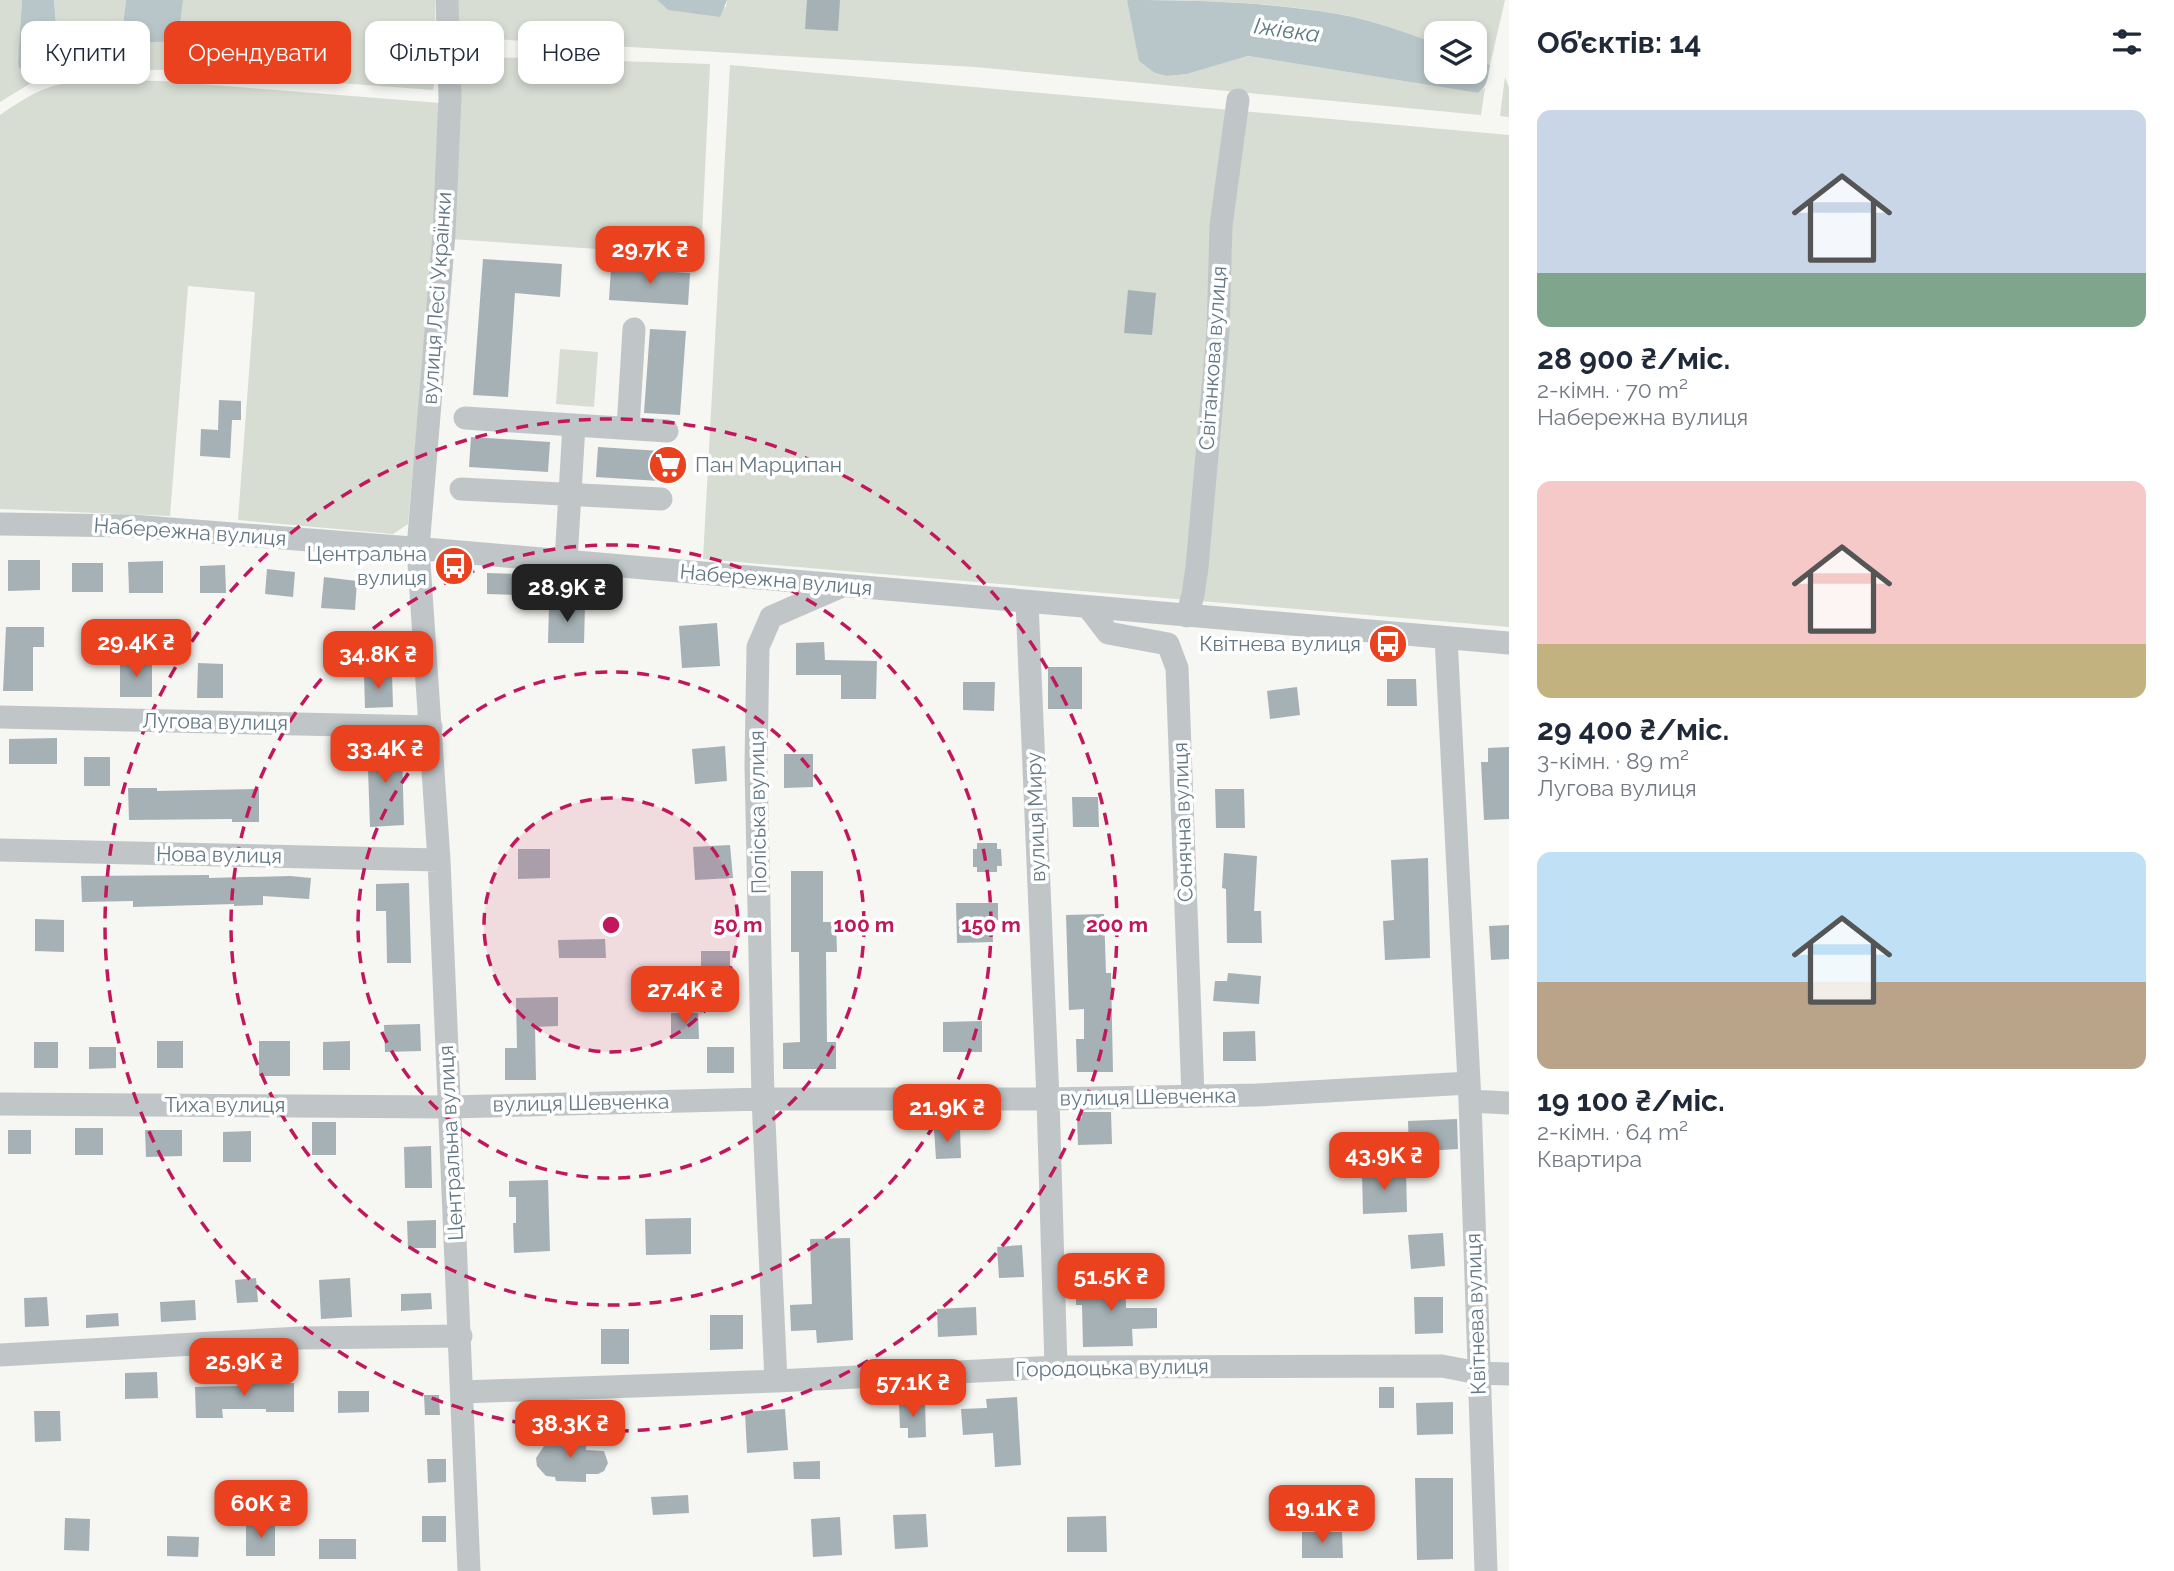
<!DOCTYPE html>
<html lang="uk">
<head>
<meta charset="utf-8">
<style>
	body { margin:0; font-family:Raleway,sans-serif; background:#f6f6f7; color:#1f2937; height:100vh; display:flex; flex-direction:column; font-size:26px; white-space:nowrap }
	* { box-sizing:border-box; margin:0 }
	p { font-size:23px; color:#747a83 }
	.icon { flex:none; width:38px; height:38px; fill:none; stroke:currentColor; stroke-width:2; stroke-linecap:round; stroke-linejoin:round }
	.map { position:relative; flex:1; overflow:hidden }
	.sheet { display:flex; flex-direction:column; background:#fff; width:665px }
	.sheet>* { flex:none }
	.banner { position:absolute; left:21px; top:21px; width:665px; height:63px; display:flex; gap:14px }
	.fabs { position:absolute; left:1424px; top:21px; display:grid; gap:14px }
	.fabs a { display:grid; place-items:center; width:63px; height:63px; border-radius:14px; background:#fff; box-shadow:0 4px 10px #0003; font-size:35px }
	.price { position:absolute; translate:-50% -60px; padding:0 16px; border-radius:14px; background:#ea411e; color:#fff; font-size:23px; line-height:46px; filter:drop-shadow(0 2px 4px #0008) }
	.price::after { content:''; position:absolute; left:50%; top:42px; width:21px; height:16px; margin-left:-10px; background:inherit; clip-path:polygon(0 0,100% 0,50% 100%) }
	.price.current { background:#222; color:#fff }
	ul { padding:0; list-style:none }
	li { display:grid; align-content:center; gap:14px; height:371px; padding:0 28px }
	li span { display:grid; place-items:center; height:217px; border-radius:14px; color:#555 }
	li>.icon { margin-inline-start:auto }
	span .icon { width:126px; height:126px; fill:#fffc; stroke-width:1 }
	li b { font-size:30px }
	h2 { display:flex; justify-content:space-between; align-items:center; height:84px; padding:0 28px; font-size:30px }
	.tag { padding:0 24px; border-radius:14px; background:#fff; box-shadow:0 4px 10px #0003; font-size:24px; line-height:63px }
	.tag.current { background:#ea411e; color:#fff }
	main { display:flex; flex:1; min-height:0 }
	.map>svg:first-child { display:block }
	.green { fill:#d7ddd3 }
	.water { fill:#b8c6c9 }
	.building { fill:#a6b1b5 }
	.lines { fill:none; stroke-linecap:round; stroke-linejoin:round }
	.minor { stroke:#c0c6c8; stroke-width:23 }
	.ring { fill:none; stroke:#c2185b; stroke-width:3.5; stroke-dasharray:12 9 }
	.labels { text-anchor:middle; stroke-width:7; stroke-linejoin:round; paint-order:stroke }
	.street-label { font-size:21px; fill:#637884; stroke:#fff }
	.poi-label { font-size:21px; fill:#637884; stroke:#fff; text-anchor:end }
	.water-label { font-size:23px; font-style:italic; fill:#5f7a81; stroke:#fff }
	.centre { fill:#c2185b; stroke:#fff; stroke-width:3.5 }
	.ring-label { font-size:21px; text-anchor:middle; font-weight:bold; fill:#c2185b; stroke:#fff; stroke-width:7; stroke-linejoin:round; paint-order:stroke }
</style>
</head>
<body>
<main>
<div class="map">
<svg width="1509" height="1571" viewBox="0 0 1509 1571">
	<rect width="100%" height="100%" fill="#f6f6f2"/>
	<path class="green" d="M0,0H22L18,62L39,42H53L57,38L54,0H126L123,24L179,35L183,0H435L436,72L433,90L164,70L96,69L63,70L41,77L0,102Z
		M457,0H657L668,10L726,7L727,0H1127L1155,73L1167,76L1187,74L1248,56L1478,93L1485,88L1481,115L975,67L458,37Z
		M1178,0H1505L1490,65L1475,58V33H1437V44C1405,32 1372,20 1339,14C1287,4 1231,2 1178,0Z
		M459,56L710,64L701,256L451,239Z
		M730,65L1509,135V627L703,559Z
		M1505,77L1509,88V117L1500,116Z
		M96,80L163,81L440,103L435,233L408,524L393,534L238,520L255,292L188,286L170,516L0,509V115C36,90 52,82 96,80Z
		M560,349L598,352L594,407L556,404Z"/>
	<path class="water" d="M22,0H54L57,38L53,42H39L28,72L19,68L18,62Z
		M126,0H183L179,35L174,41L137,43L130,40L123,24Z
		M657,0H727L720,17L668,10Z
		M1127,0C1197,0 1269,2 1338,14C1372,20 1405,32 1437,44V72H1475V58L1490,65C1488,76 1488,86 1478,93L1248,56L1187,74L1167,76L1155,73L1139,61Z"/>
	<path class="building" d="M807,0H840L838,31L805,29Z
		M483,259L562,264L560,297L515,293L508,397L473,395Z
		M611,268L690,273L688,305L609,300Z
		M1128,290L1156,293L1152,335L1124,333Z
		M650,329L686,331L680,415L644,413Z
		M219,400L241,401V420H232L230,458L200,456L201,429L218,430Z
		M471,437L550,442L548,472L469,467Z
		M598,447L677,452L675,482L596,477Z
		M8,560H40V590L8,591Z
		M163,561V593H129L128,562Z
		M72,563H103V592H72Z
		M225,565L226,593H200V566Z
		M267,569L295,572L293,597L265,594Z
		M487,573L519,574L518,595L487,594Z
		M324,577L357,581L355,610L321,608Z
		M549,605H585L584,643H548Z
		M717,623L720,666L682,668L679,626Z
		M6,627H44V647H33V691H3Z
		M824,642L825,660L877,661L876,699H841V675H796V643Z
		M120,661H152V697H120Z
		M198,663L223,664V698H197Z
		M1048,667H1082V709H1048Z
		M364,674H392L393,707L365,708Z
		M1387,679H1416L1417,706H1387Z
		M963,682H995L994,711L963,710Z
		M1297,687L1300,715L1270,719L1267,691Z
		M57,738V764H9V739Z
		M367,740H388L389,752H402L404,825L370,827Z
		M725,746L727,781L695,784L692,749Z
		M1509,747V819L1484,820L1481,762H1488V748Z
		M784,754H813V787L784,788Z
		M84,757H110V786H84Z
		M128,788H157V791L259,789V822H232V819L129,820Z
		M1215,789H1244L1245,828H1216Z
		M1072,797H1098L1099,827H1073Z
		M977,843H997V849H1001L1002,866H997V872H977V867H973V849H977Z
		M730,845L733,878L695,880L693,847Z
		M518,849H550V878L518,879Z
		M1224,853L1257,856L1254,911H1261L1262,943H1227L1226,889L1222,888Z
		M1428,858L1430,958L1385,960L1383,921L1394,920L1391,860Z
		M791,871H823V922H836L837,952H826L827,1042H836V1069H783V1043L800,1042L799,952H791Z
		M209,875V878L290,876L311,878L309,899L263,896V905L234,906V904L133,907V901L82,902L81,876Z
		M409,883L411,963H387L386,911H376V884Z
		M956,903H998V920H992L993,942L957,943Z
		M1104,914L1106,973H1111L1113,1072H1077L1076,1039H1084V1009L1069,1010L1066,915Z
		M35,919L64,920V952L35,951Z
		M1509,925V959L1491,960L1489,926Z
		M605,939L606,958H559L558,940Z
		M701,951H730V983H701Z
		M1228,973L1261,976L1259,1004L1213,1001L1215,981H1227Z
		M558,997V1026L535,1027L536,1080H505V1048H517L516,998Z
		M671,1013H698L699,1039H671Z
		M982,1021V1052H943V1022Z
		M420,1024L421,1051L385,1052L384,1025Z
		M1255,1031L1256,1061H1223V1032Z
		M157,1041H183V1068H157Z
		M259,1041H290V1076H259Z
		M350,1041V1070H323V1042Z
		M34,1042H58V1068H34Z
		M89,1047H116V1068L89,1069Z
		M707,1047H734V1073H707Z
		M1082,1112H1111L1112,1144L1078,1145L1077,1118H1082Z
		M1457,1119L1458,1149L1409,1152L1408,1121Z
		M312,1122H336V1155H312Z
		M75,1128H103V1155H75Z
		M948,1128V1131L960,1130L961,1158L936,1159L934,1129Z
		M8,1130H31V1154H8Z
		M145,1130H182V1156L146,1157Z
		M251,1131V1162H223V1132Z
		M431,1146L432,1188H405L404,1147Z
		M1406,1171L1407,1212L1363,1214L1362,1173Z
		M548,1180L550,1251L514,1253L513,1223H516V1197H509V1181Z
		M691,1218V1254L646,1255L645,1219Z
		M436,1220V1248H408L407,1221Z
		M1443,1233L1445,1266L1411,1269L1408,1235Z
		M850,1238L853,1340L817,1343L816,1330L791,1331L790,1305L812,1304L810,1239Z
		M1022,1245L1024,1277L999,1278L997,1247Z
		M1088,1275H1125L1126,1308H1157V1328L1132,1329L1133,1346L1083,1347L1082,1305H1076V1288L1088,1287Z
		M256,1278L258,1302L237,1303L235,1280Z
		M350,1278L352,1317L321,1319L319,1280Z
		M431,1293L432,1309L401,1311V1294Z
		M47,1297L49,1326L25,1327L24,1298Z
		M1414,1297H1443V1333L1415,1334Z
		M195,1300L196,1320L161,1322L160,1302Z
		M976,1307L977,1335L938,1337L937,1309Z
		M118,1313L119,1326L86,1328V1315Z
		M710,1315H743V1349L710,1350Z
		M601,1329H629V1364H601Z
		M157,1372L158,1398L125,1399V1373Z
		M261,1379V1383H294V1412H266V1409H222L223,1418H196L195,1387L239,1386V1380Z
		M1379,1387H1394V1408H1379Z
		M338,1391H369V1412L338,1413Z
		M424,1395H439L440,1415H425Z
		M1017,1397L1021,1465L995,1467L993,1433L963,1435L961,1409L987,1408L986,1399Z
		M925,1402L926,1437L908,1438V1428H900L899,1403Z
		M1453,1402V1434L1417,1435L1416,1403Z
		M785,1409L788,1450L747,1453L745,1412Z
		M34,1411H60L61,1441L35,1442Z
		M556,1438L587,1440L586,1450L604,1451L608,1463L604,1471L598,1474H586V1482L556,1481L555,1477L546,1476L537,1466L536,1458L546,1443H555Z
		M427,1459H446V1482L428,1483Z
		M820,1461V1479H794L793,1462Z
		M1415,1478H1453V1559L1417,1560Z
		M688,1495L689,1513L653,1515L651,1497Z
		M926,1514L928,1547L895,1549L893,1515Z
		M422,1516H446V1542H422Z
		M1106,1516L1107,1552H1067V1517Z
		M840,1517L842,1555L813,1557L811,1519Z
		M65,1518L90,1519L89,1551L64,1550Z
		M246,1524H275V1556H246Z
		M1302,1532H1342L1343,1558H1302Z
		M167,1536L199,1537L198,1557L167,1556Z
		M319,1539H356V1559H319Z"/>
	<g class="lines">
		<path class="minor" d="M447,0L450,97L444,234L418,548L439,860L469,1571
			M465,418L667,431
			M628,428L634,329
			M461,489L661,499
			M0,524L132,526L437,550L1509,643
			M566,561L574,425
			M1027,602L1048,1099L1056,1367
			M1088,607L1108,633L1168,644L1177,668L1193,1096
			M1187,616L1193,595L1197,567L1218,332L1221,226L1238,100
			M1446,638L1470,1101L1486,1571
			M0,717L431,727
			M0,850L439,860
			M1470,1101L1509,1103
			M0,1104L449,1107L763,1099H1048L1257,1095L1469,1083
			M0,1355L300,1338L461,1336
			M776,1381L763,1099L756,765L758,647L771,617L840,587
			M462,1392L776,1381L1056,1367L1442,1366L1478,1373L1509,1374"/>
	</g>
	<circle cx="611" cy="925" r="127" fill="#c2185b" fill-opacity=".12"/>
	<g class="ring">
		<circle cx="611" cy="925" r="127"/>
		<circle cx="611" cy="925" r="253"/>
		<circle cx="611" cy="925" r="380"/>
		<circle cx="611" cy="925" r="506"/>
	</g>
	<defs>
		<g id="supermarket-disc" transform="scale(2.0125)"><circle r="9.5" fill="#ea411e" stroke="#fff"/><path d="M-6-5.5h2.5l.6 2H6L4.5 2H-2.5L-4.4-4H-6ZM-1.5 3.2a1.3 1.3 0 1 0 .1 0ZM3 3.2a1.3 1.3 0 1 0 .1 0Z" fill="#fff"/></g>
		<g id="bus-disc" transform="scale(2.0125)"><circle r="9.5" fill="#ea411e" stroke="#fff"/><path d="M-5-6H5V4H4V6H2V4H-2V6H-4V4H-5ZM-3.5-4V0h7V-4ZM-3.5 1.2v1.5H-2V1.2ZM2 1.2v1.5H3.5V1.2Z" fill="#fff"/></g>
	</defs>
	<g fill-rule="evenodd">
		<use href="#supermarket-disc" x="668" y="465"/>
		<use href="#bus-disc" x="454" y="566"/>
		<use href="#bus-disc" x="1388" y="644"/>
	</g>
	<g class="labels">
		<g class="street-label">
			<text transform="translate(437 298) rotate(-86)" y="7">вулиця Лесі Українки</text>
			<text transform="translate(1213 358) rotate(-86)" y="7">Світанкова вулиця</text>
			<text transform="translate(190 532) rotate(4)" y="7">Набережна вулиця</text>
			<text transform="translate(776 580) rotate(5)" y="7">Набережна вулиця</text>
			<text transform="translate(215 722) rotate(1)" y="7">Лугова вулиця</text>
			<text transform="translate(758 812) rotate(-91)" y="7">Поліська вулиця</text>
			<text transform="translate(1036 817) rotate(-92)" y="7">вулиця Миру</text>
			<text transform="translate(1183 822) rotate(-92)" y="7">Сонячна вулиця</text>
			<text transform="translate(219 855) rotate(1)" y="7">Нова вулиця</text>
			<text transform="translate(1148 1097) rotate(-1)" y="7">вулиця Шевченка</text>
			<text transform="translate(581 1103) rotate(-1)" y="7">вулиця Шевченка</text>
			<text x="225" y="1112">Тиха вулиця</text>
			<text transform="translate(451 1143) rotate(-93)" y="7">Центральна вулиця</text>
			<text transform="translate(1476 1314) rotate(-92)" y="7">Квітнева вулиця</text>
			<text transform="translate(1112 1368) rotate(-1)" y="7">Городоцька вулиця</text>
		</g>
		<g class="poi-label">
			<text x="695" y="472" text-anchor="start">Пан Марципан</text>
			<text x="427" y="561">Центральна<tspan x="427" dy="24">вулиця</tspan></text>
			<text x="1361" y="651">Квітнева вулиця</text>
		</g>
		<g class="water-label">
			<text transform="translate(1287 30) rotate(8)" y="8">Іжівка</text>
		</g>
	</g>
	<circle cx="611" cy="925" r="10" class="centre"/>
	<g class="ring-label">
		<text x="738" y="932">50 m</text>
		<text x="864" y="932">100 m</text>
		<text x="991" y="932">150 m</text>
		<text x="1117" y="932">200 m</text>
	</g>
</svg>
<div class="fabs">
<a><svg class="icon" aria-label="layers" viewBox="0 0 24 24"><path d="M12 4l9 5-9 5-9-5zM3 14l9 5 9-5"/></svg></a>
</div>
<b class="price" style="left:650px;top:286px">29.7K ₴</b>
<b class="price current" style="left:567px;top:624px">28.9K ₴</b>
<b class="price" style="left:136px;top:679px">29.4K ₴</b>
<b class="price" style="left:378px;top:691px">34.8K ₴</b>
<b class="price" style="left:385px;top:785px">33.4K ₴</b>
<b class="price" style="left:685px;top:1026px">27.4K ₴</b>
<b class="price" style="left:947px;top:1144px">21.9K ₴</b>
<b class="price" style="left:1384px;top:1192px">43.9K ₴</b>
<b class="price" style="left:1111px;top:1313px">51.5K ₴</b>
<b class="price" style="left:244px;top:1398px">25.9K ₴</b>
<b class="price" style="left:913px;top:1419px">57.1K ₴</b>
<b class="price" style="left:570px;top:1460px">38.3K ₴</b>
<b class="price" style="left:261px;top:1540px">60K ₴</b>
<b class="price" style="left:1322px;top:1545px">19.1K ₴</b>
<div class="banner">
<a class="tag">Купити</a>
<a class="tag current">Орендувати</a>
<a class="tag">Фільтри</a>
<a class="tag">Нове</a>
</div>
</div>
<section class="sheet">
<h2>Об’єктів: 14<svg class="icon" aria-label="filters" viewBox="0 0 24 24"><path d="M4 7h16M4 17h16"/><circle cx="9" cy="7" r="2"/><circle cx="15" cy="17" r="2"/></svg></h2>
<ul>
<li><span style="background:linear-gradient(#c9d6e8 75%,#7fa58c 0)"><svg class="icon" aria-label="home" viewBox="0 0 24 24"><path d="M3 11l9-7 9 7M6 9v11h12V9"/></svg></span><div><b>28 900 ₴/міс.</b><p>2-кімн. · 70 m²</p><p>Набережна вулиця</p></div></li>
<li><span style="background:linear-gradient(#f6c9c9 75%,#c2b280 0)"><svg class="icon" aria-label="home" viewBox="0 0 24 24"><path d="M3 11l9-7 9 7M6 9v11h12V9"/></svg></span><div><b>29 400 ₴/міс.</b><p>3-кімн. · 89 m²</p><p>Лугова вулиця</p></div></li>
<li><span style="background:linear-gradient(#bfe0f5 60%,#b9a48a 0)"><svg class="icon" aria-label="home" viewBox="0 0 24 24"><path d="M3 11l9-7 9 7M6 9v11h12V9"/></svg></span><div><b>19 100 ₴/міс.</b><p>2-кімн. · 64 m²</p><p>Квартира</p></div></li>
</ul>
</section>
</main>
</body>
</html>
